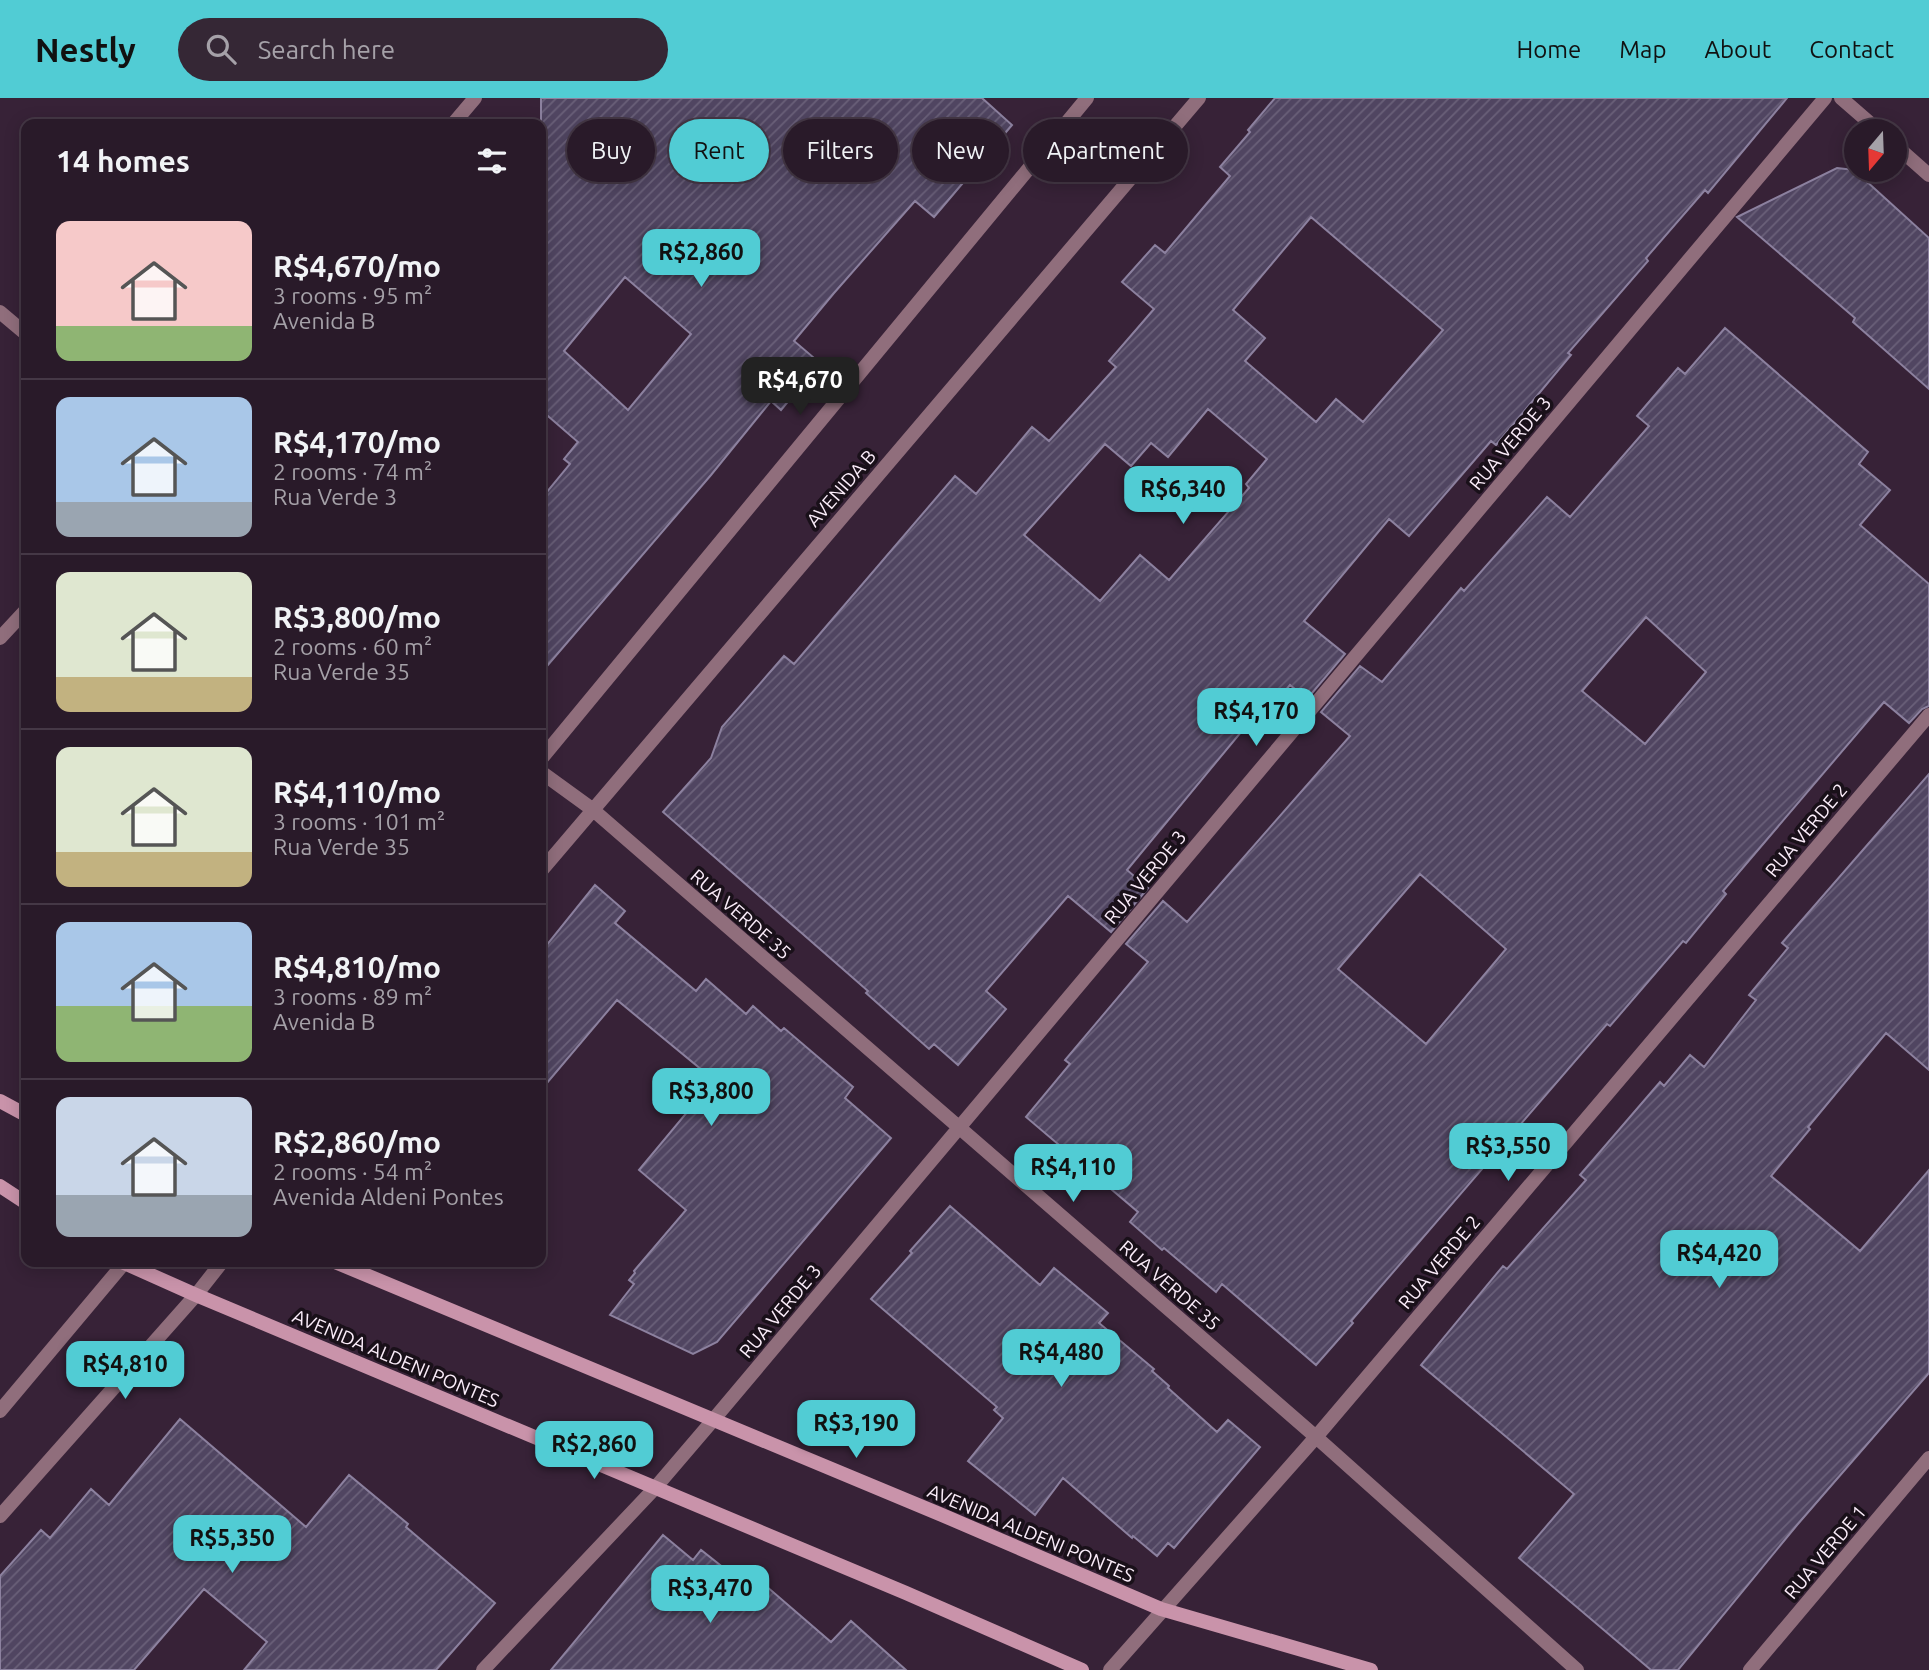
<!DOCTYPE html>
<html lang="en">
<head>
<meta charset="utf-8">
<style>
	body { margin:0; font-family:Ubuntu,sans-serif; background:#352735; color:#f1f3f6; height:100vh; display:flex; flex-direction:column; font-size:26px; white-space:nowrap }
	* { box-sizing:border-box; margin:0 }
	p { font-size:23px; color:#a5a1a8 }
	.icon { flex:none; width:38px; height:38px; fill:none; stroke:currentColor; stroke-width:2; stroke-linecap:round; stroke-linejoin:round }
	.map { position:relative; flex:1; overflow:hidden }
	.side { position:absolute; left:21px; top:21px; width:525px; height:1148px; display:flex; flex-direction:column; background:#291a29; border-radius:14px; box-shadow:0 4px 18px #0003,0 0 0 2px #453846 }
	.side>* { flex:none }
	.banner { position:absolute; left:567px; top:21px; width:665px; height:63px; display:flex; gap:14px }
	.needle { width:46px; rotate:199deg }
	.controls { position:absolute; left:1844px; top:21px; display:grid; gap:14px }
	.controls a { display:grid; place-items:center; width:63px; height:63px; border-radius:50%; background:#291a29; box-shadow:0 4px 18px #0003,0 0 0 2px #453846; font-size:35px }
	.price { position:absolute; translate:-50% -60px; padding:0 16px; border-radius:14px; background:#51ccd4; color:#111; font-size:23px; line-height:46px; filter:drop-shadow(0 2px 4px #0008) }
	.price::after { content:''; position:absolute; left:50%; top:42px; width:21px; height:16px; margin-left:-10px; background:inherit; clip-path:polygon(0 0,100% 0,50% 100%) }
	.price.selected { background:#222; color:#fff }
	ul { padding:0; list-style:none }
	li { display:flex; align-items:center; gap:21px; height:175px; padding:0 35px }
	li+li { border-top:2px solid #453846 }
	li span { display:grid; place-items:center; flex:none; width:196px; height:140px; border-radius:14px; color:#555 }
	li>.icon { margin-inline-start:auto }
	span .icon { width:84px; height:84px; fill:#fffc; stroke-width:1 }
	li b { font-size:30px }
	h2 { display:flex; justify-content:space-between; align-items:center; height:84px; padding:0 35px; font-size:30px }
	.tag { padding:0 24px; border-radius:32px; background:#291a29; box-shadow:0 4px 18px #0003,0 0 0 2px #453846; font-size:24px; line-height:63px }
	.tag.selected { background:#51ccd4; color:#111 }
	header { display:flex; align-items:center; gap:42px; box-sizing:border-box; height:98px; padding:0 35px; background:#51ccd4; color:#111 }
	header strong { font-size:33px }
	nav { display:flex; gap:38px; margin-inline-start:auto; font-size:24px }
	.search { width:490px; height:63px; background:#352735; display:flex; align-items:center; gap:18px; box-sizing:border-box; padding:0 24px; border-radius:38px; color:#a5a1a8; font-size:26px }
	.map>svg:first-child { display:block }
	.building { fill:url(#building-hatch); stroke:#8c819f; stroke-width:2; fill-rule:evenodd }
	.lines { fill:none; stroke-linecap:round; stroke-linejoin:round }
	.minor { stroke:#906e7c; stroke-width:14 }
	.secondary { stroke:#c993aa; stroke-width:14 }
	.labels { text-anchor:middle; stroke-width:7; stroke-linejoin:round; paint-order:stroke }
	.street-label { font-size:19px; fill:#fbedfa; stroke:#191019 }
</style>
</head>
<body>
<header>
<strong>Nestly</strong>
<div class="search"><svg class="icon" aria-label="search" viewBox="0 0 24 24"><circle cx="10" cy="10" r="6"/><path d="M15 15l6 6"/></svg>Search here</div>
<nav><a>Home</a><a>Map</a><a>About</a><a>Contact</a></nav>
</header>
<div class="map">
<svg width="1929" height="1572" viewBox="0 0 1929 1572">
	<defs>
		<pattern id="building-hatch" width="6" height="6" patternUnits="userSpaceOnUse" patternTransform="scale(1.75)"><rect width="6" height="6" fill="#504561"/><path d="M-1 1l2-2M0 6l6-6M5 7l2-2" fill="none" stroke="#6a6079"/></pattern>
	</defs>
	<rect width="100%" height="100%" fill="#372237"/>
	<path class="building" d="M541,0H982L1012,27L934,119L915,103L834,195L794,243L820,265L781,312L771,303L711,377L541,575V401L570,366L564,361L578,344L541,312ZM625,179L691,236L628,312L564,253Z
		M1275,0H1787L1708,95L1705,92L1646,160L1648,163L1568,255L1571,257L1496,347L1491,343L1409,438L1389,421L1304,523L1345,556L1307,601L1290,587L1251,633L1246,628L1127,772L1148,790L1111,834L1068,798L986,893L1006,911L958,967L934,946L929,951L866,895L868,893L663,714L711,660L722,629L784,558L794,566L955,378L976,396L1032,329L1049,343L1116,269L1109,263L1154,211L1122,184L1155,147L1165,155L1230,78L1220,69L1250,34L1248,32ZM1311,119L1443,232L1363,324L1336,301L1316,324L1245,263L1265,240L1233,212ZM1208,311L1267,361L1246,386L1249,390L1169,482L1140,457L1100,503L1024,437L1105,346L1131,368L1151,345L1168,359Z
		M1837,70L1854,72L1929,140V291L1853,224L1855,220L1737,119Z
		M1725,230L1868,354L1859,366L1890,392L1860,427L1929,486V608L1922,611L1909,625L1884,604L1723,793L1726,796L1686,845L1683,843L1610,928L1607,926L1351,1223L1353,1225L1316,1267L1222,1186L1216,1194L1164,1150L1162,1152L1130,1124L1138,1114L1026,1019L1070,966L1065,962L1148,864L1126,846L1163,803L1187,824L1350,638L1321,614L1360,568L1382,584L1461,490L1464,493L1547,399L1570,419L1649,328L1637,318L1678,270L1685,276ZM1646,519L1706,574L1645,646L1582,593ZM1420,776L1506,851L1426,946L1338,871Z
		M1929,676V972L1886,935L1808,1029L1810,1031L1771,1078L1860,1153L1929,1072V1275L1797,1427L1678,1572H1651L1519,1460L1574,1396L1421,1267L1503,1168L1507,1171L1586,1082L1580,1077L1660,984L1664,988L1690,957L1704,969L1756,902L1749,897L1788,850L1782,845Z
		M595,787L625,813L615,825L696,893L706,881L746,916L753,908L781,933L784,930L853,989L845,1000L891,1040L717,1244L693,1256L610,1217L634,1186L629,1182L635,1175L634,1173L686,1112L639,1072L714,982L617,902L541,992V854Z
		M950,1108L1040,1187L1054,1170L1108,1215L1099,1225L1154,1271L1152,1273L1169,1288L1168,1290L1217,1334L1228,1322L1260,1349L1174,1450L1168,1445L1157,1458L1133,1438L1132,1440L1063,1380L1035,1417L968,1363L1003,1320L994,1312L997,1309L871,1201L912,1155L910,1153Z
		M180,1321L306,1429L349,1377L408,1426L406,1429L495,1505L436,1572H244L267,1544L204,1491L134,1572H0V1478L41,1432L50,1440L91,1391L109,1407Z
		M663,1437L693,1462L701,1452L734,1478L744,1469L831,1544L851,1523L906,1572H551Z"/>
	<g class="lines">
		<path class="minor" d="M1841,0L1879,33
			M453,26L475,0
			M1895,47L1929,77
			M0,214L26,236
			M0,540L26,512
			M541,661L1087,0
			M541,674L592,711L1316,1339L1577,1572
			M541,773L1199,0
			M0,1313L125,1164
			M0,1418L196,1197L222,1164
			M483,1572L655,1390L714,1321L1825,0
			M1110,1572L1316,1339L1929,617
			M1750,1572L1929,1360"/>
		<path class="secondary" d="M0,1003L26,1017
			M0,1088L26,1105
			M122,1164L196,1197L906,1495L1082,1572
			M335,1164L942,1417L1161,1511L1371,1572"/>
	</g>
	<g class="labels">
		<g class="street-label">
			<text transform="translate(1510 345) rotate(-50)" y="7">RUA VERDE 3</text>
			<text transform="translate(841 390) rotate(-49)" y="7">AVENIDA B</text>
			<text transform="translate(1806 732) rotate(-50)" y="7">RUA VERDE 2</text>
			<text transform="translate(1145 779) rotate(-50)" y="7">RUA VERDE 3</text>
			<text transform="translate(741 816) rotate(41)" y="7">RUA VERDE 35</text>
			<text transform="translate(1439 1164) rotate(-50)" y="7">RUA VERDE 2</text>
			<text transform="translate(1170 1187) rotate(41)" y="7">RUA VERDE 35</text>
			<text transform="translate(780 1213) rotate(-50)" y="7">RUA VERDE 3</text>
			<text transform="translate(396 1260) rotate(23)" y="7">AVENIDA ALDENI PONTES</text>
			<text transform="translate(1031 1435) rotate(23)" y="7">AVENIDA ALDENI PONTES</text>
			<text transform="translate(1825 1454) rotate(-50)" y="7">RUA VERDE 1</text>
		</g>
	</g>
</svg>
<div class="controls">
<a><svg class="needle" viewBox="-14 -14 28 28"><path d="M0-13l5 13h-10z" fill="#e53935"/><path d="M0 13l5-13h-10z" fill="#a5a1a8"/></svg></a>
</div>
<b class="price" style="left:701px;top:191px">R$2,860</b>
<b class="price selected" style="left:800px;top:319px">R$4,670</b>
<b class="price" style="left:1183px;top:428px">R$6,340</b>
<b class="price" style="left:1256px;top:650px">R$4,170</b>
<b class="price" style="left:711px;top:1030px">R$3,800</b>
<b class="price" style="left:1508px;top:1085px">R$3,550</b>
<b class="price" style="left:1073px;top:1106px">R$4,110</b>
<b class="price" style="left:1719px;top:1192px">R$4,420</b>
<b class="price" style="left:1061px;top:1291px">R$4,480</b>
<b class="price" style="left:125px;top:1303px">R$4,810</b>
<b class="price" style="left:856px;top:1362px">R$3,190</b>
<b class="price" style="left:594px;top:1383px">R$2,860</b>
<b class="price" style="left:232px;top:1477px">R$5,350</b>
<b class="price" style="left:710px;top:1527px">R$3,470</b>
<div class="banner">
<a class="tag">Buy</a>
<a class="tag selected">Rent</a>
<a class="tag">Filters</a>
<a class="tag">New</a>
<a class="tag">Apartment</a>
</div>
<section class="side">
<h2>14 homes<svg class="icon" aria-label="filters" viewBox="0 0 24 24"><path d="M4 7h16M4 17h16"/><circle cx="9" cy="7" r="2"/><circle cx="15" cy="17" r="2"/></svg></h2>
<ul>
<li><span style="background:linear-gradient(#f6c9c9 75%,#8fb573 0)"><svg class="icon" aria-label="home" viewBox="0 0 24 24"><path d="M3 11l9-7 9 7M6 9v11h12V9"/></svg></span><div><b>R$4,670/mo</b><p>3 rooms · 95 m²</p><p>Avenida B</p></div></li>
<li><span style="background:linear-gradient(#a9c7e8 75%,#9aa5b1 0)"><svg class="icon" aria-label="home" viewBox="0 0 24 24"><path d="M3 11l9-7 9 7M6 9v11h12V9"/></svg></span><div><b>R$4,170/mo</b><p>2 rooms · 74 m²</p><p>Rua Verde 3</p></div></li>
<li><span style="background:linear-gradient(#dfe7d0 75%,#c2b280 0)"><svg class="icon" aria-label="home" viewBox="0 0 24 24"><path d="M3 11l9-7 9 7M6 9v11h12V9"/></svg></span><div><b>R$3,800/mo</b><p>2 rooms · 60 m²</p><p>Rua Verde 35</p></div></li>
<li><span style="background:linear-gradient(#dfe7d0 75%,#c2b280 0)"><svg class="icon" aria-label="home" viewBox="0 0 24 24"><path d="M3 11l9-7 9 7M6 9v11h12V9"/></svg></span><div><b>R$4,110/mo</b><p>3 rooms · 101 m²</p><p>Rua Verde 35</p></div></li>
<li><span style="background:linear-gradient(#a9c7e8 60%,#8fb573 0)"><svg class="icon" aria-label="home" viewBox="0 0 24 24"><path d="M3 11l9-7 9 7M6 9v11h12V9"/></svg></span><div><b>R$4,810/mo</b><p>3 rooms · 89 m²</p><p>Avenida B</p></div></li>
<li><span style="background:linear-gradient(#c9d6e8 70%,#9aa5b1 0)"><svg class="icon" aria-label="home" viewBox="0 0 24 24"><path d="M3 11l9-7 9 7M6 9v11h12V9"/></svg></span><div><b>R$2,860/mo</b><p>2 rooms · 54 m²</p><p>Avenida Aldeni Pontes</p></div></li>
</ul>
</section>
</div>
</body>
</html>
